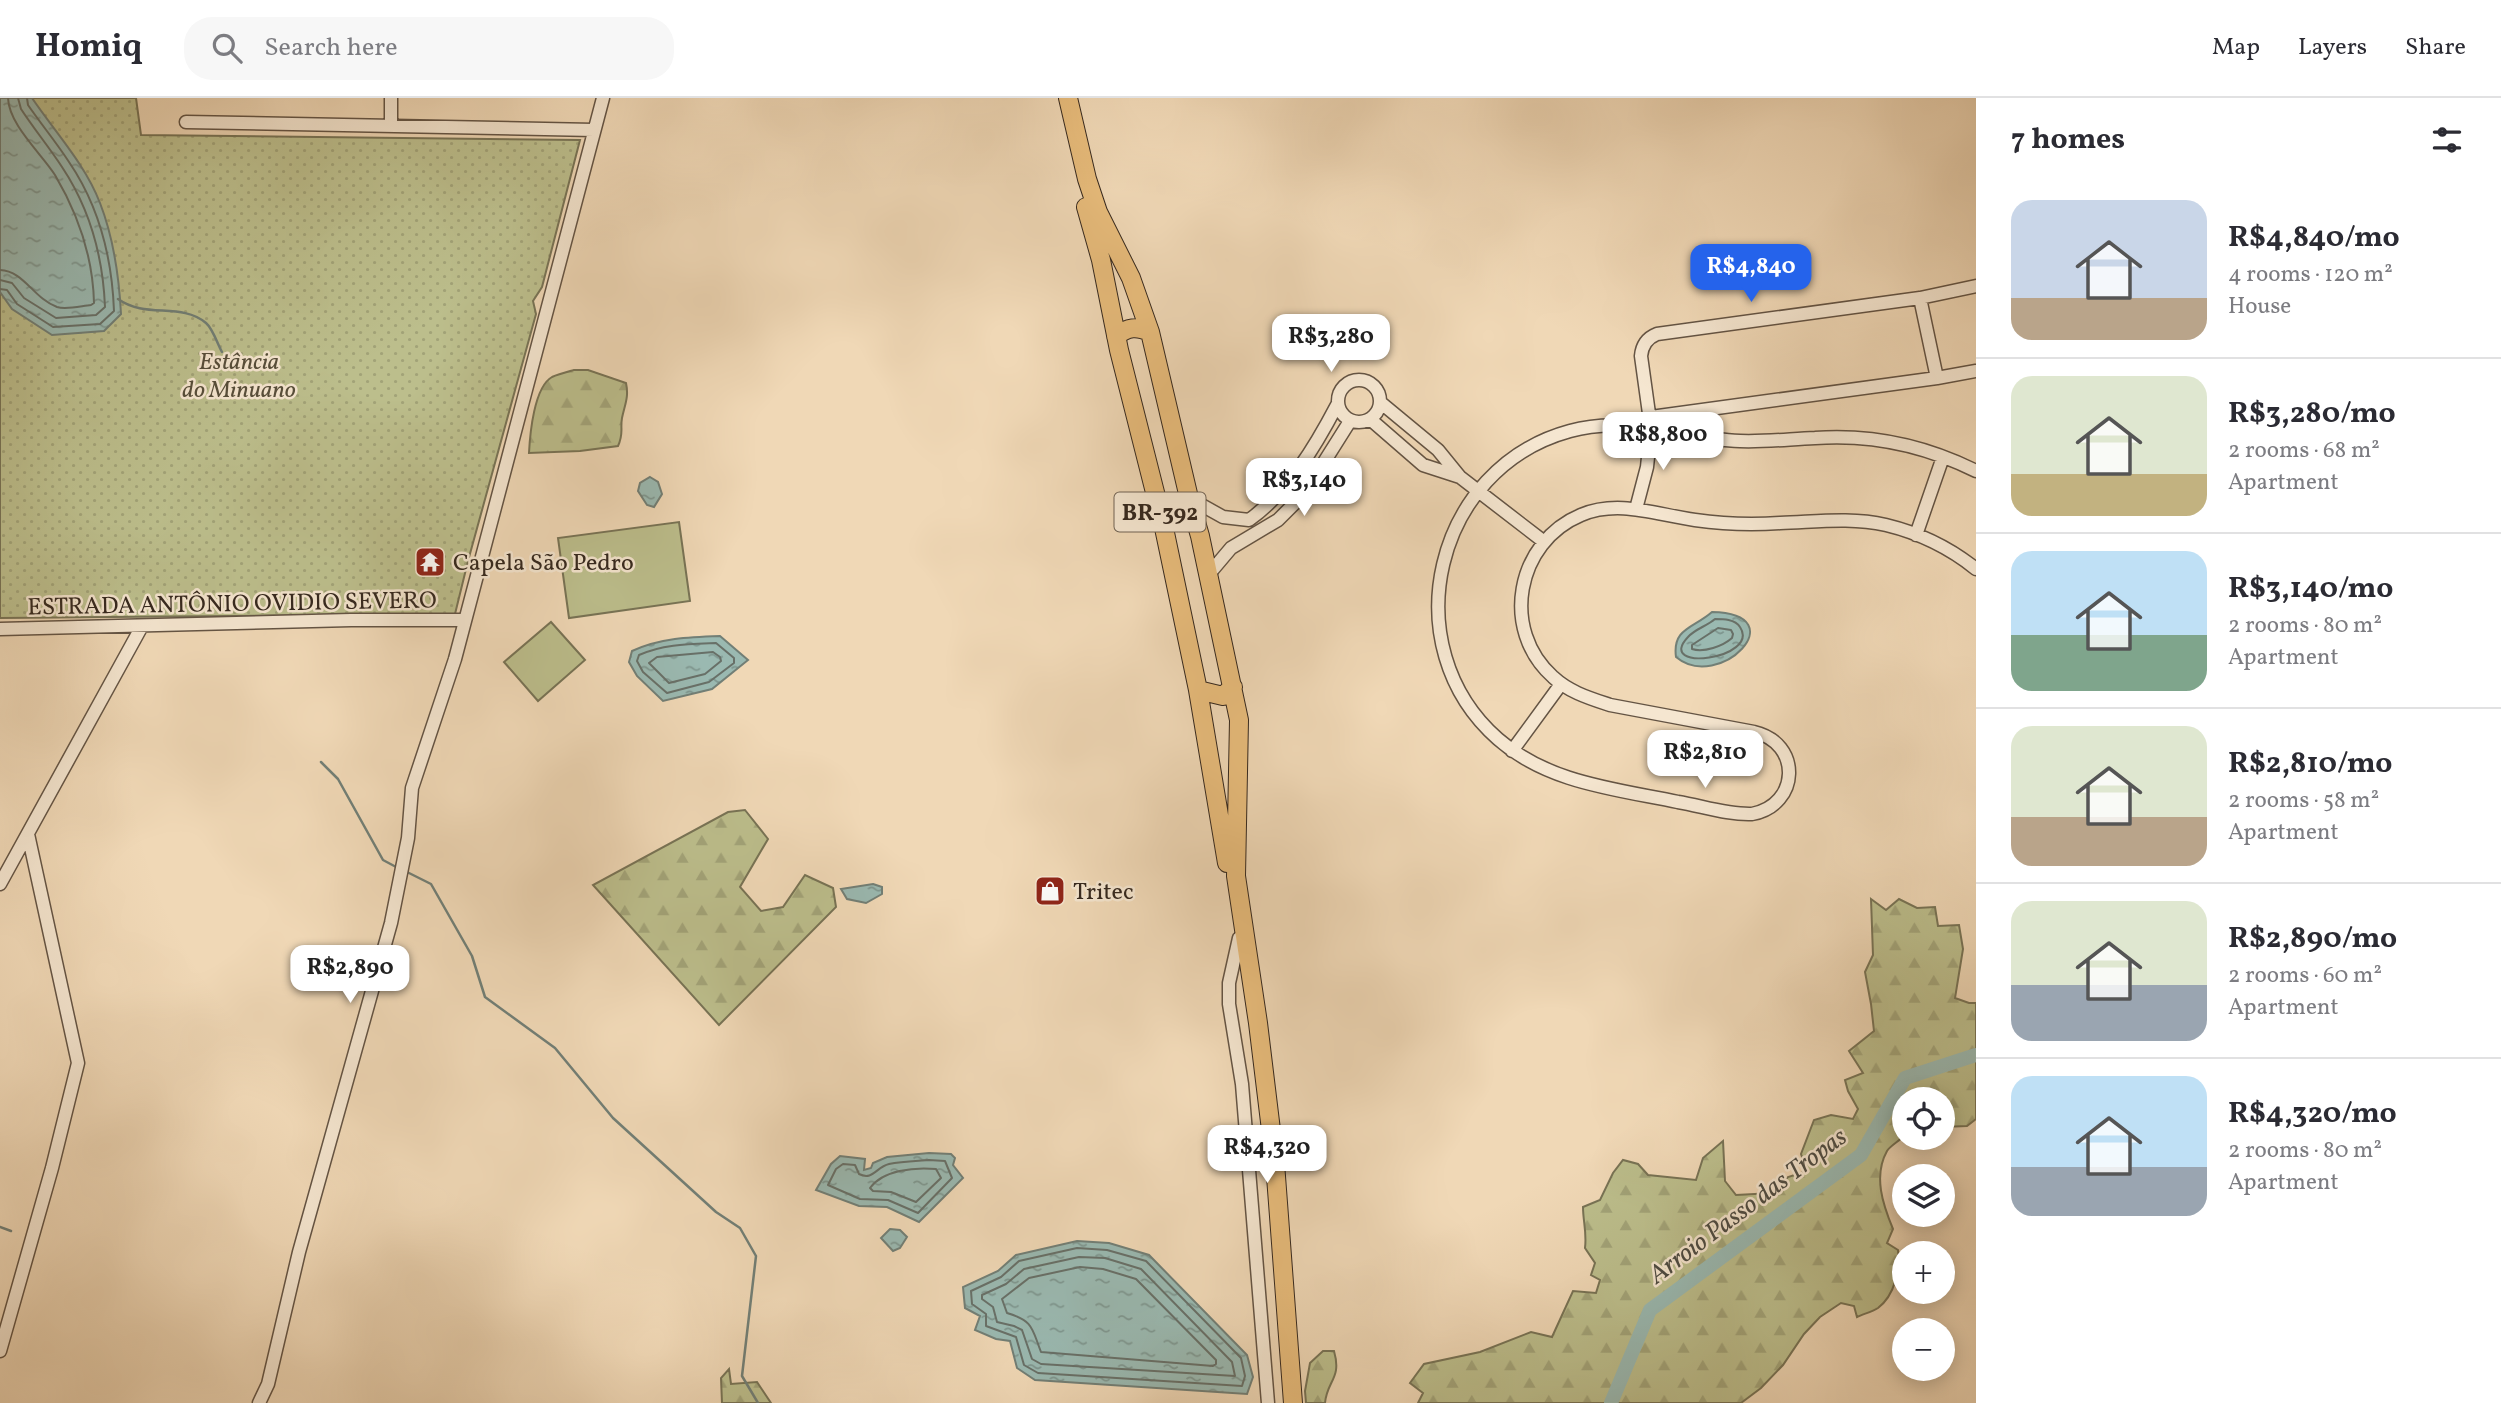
<!DOCTYPE html>
<html lang="en">
<head>
<meta charset="utf-8">
<style>
	body { margin:0; font-family:Vollkorn,serif; background:#f7f7f7; color:#2b2b33; height:100vh; display:flex; flex-direction:column; font-size:26px; white-space:nowrap }
	* { box-sizing:border-box; margin:0 }
	p { font-size:23px; color:#7c7c81 }
	.icon { flex:none; width:38px; height:38px; fill:none; stroke:currentColor; stroke-width:2; stroke-linecap:round; stroke-linejoin:round }
	.map { position:relative; flex:1; overflow:hidden }
	.sheet { display:flex; flex-direction:column; background:#fff; width:525px }
	.sheet>* { flex:none }
	.buttons { position:absolute; left:1892px; top:989px; display:grid; gap:14px }
	.buttons a { display:grid; place-items:center; width:63px; height:63px; border-radius:50%; background:#fff; box-shadow:0 4px 18px #0003; font-size:35px }
	.price { position:absolute; translate:-50% -60px; padding:0 16px; border-radius:14px; background:#fff; color:#222; font-size:23px; line-height:46px; filter:drop-shadow(0 2px 4px #0008) }
	.price::after { content:''; position:absolute; left:50%; top:42px; width:21px; height:16px; margin-left:-10px; background:inherit; clip-path:polygon(0 0,100% 0,50% 100%) }
	.price.current { background:#2563eb; color:#fff }
	ul { padding:0; list-style:none }
	li { display:flex; align-items:center; gap:21px; height:175px; padding:0 35px }
	li+li { border-top:2px solid #e1e1e2 }
	li span { display:grid; place-items:center; flex:none; width:196px; height:140px; border-radius:21px; color:#555 }
	li>.icon { margin-inline-start:auto }
	span .icon { width:84px; height:84px; fill:#fffc; stroke-width:1 }
	li b { font-size:30px }
	h2 { display:flex; justify-content:space-between; align-items:center; height:84px; padding:0 35px; font-size:30px }
	header { display:flex; align-items:center; gap:42px; box-sizing:border-box; height:98px; padding:0 35px; background:#fff; border-bottom:2px solid #e1e1e2 }
	header strong { font-size:33px }
	nav { display:flex; gap:38px; margin-inline-start:auto; font-size:24px }
	.search { width:490px; height:63px; background:#f7f7f7; display:flex; align-items:center; gap:18px; box-sizing:border-box; padding:0 24px; border-radius:28px; color:#7c7c81; font-size:26px }
	main { display:flex; flex:1; min-height:0 }
	.map>svg:first-child { display:block }
	.grass { fill:url(#grass-dots); stroke:#787355; stroke-width:2 }
	.forest { fill:url(#forest-firs); stroke:#787355; stroke-width:2 }
	.garden { fill:#bcbe8c; stroke:#787355; stroke-width:2 }
	.water { fill:url(#water-ripples); stroke:#727f76; stroke-width:2 }
	.lines { fill:none; stroke-linecap:round; stroke-linejoin:round }
	.shore { stroke:#687068; stroke-width:2 }
	.stream { stroke:#727f76; stroke-width:2.5 }
	.river { stroke:#9ab9b1; stroke-width:14 }
	.minor-casing { stroke:#645444; stroke-width:15 }
	.highway-casing { stroke:#35281e; stroke-width:20 }
	.minor { stroke:#f5e6d0; stroke-width:12 }
	.highway { stroke:#e8bc7b; stroke-width:18 }
	.labels { text-anchor:middle; stroke-width:5; stroke-linejoin:round; paint-order:stroke }
	.shield { fill:#f5e6d0; stroke:#6f6153; stroke-width:2 }
	.shield-label { font-size:23px; font-weight:bold; fill:#35281e }
	.park-label { font-size:24px; font-style:italic; fill:#574e3a; stroke:#f5e6d0 }
	.poi-label { font-size:24px; fill:#35281e; stroke:#f5e6d0; text-anchor:start }
	.street-label { font-size:24px; fill:#35281e; stroke:#f5e6d0 }
	.water-label { font-size:26px; font-style:italic; fill:#4e4c43; stroke:#f5e6d0 }
</style>
</head>
<body>
<header>
<strong>Homiq</strong>
<div class="search"><svg class="icon" aria-label="search" viewBox="0 0 24 24"><circle cx="10" cy="10" r="6"/><path d="M15 15l6 6"/></svg>Search here</div>
<nav><a>Map</a><a>Layers</a><a>Share</a></nav>
</header>
<main>
<div class="map">
<svg width="1976" height="1305" viewBox="0 0 1976 1305">
	<defs>
		<pattern id="grass-dots" width="8" height="8" patternUnits="userSpaceOnUse" patternTransform="scale(1.75)"><rect width="8" height="8" fill="#bcbe8c"/><path d="M2 2h.1M6 6h.1" fill="none" stroke="#a2a378" stroke-width="1.8" stroke-linecap="round"/></pattern>
		<pattern id="forest-firs" width="22" height="20" patternUnits="userSpaceOnUse" patternTransform="scale(1.75)"><rect width="22" height="20" fill="#bcbe8c"/><path d="M5 1l3.5 6h-7zM16 11l3.5 6h-7z" fill="#a2a378"/></pattern>
		<pattern id="water-ripples" width="26" height="14" patternUnits="userSpaceOnUse" patternTransform="scale(1.75)"><rect width="26" height="14" fill="#9ab9b1"/><path d="M2 4q2-2 4 0t4 0M15 11q2-2 4 0t4 0" fill="none" stroke="#7e968f"/></pattern>
	</defs>
	<rect width="100%" height="100%" fill="#f0d8b6"/>
	<filter id="stains"><feTurbulence type="fractalNoise" baseFrequency=".00286" numOctaves="4"/><feColorMatrix values="0 0 0 0 .2 0 0 0 0 .09 0 0 0 0 .02 0 0 0 .5 -.17"/></filter>
	<radialGradient id="worn" r=".72"><stop offset=".6" stop-color="#630" stop-opacity="0"/><stop offset="1" stop-color="#630" stop-opacity=".3"/></radialGradient>
	<path class="grass" d="M0,0H136L141,37L580,42L542,189L533,203L536,216L468,463L455,516L0,520Z"/>
	<path class="forest" d="M574,272H588L626,285C629,299 625,306 622,320C620,331 624,335 618,348L580,353L529,355C530,336 534,289 552,279C559,276 567,274 574,272Z
		M745,712L768,741L740,789L761,813L783,809L805,777L833,790L836,809L719,927L593,787L728,714Z
		M1871,801L1886,812L1899,801L1917,810L1935,809L1938,828L1959,827L1963,851L1955,900L1969,905H1976V1021L1967,1028L1943,1029L1942,1001H1904V1038C1899,1043 1890,1048 1887,1053C1873,1078 1883,1107 1893,1131L1887,1145L1898,1152C1900,1172 1895,1197 1878,1210C1872,1214 1863,1216 1857,1219L1854,1208L1841,1205L1820,1219L1804,1236L1783,1267L1761,1290L1741,1305H1418L1423,1295L1410,1285L1424,1266L1480,1254L1531,1234L1552,1239L1573,1193L1596,1195L1600,1182L1591,1177L1595,1165L1585,1150C1587,1135 1583,1123 1583,1109L1600,1102L1613,1075L1623,1062L1638,1066L1648,1077L1696,1082L1703,1060L1723,1043L1725,1083L1736,1097L1773,1095L1788,1079L1807,1073L1801,1056L1814,1022L1831,1017L1853,1021L1858,1011L1848,993L1845,982L1863,975L1849,953L1874,933L1871,906L1865,874L1873,857Z
		M1323,1253H1334C1342,1281 1327,1282 1325,1305H1306L1305,1293L1310,1265Z
		M729,1271L731,1286L757,1284L771,1305H722L721,1280Z"/>
	<path class="garden" d="M679,424L690,503L569,520L558,440Z
		M551,524L585,562L538,603L504,564Z"/>
	<path class="water" d="M0,0H32C55,34 85,66 100,105C114,141 119,178 121,216L104,233L52,237L12,211L0,194Z
		M650,379L658,384L662,396L654,409L647,407L638,393L640,385Z
		M1712,514C1797,516 1719,595 1676,559C1672,530 1694,530 1712,514Z
		M720,538L748,562L712,591L663,603L637,578L629,564L632,553C660,540 689,539 720,538Z
		M873,786L882,789V796L866,805L847,801L841,791Z
		M929,1055L951,1056L955,1060L953,1067L963,1080L919,1124L887,1109L859,1108L816,1092L831,1066L840,1058L865,1061L864,1072L871,1070L873,1065L887,1059Z
		M890,1131L900,1132L907,1139L900,1150L893,1153L881,1140Z
		M1077,1143L1109,1145L1149,1157L1247,1257L1253,1279L1247,1296L1035,1282L1017,1270L1010,1243L996,1241L975,1232L980,1218L965,1210L963,1189L998,1173L1016,1157Z"/>
	<g class="lines">
		<path class="shore" d="M0,172C24,173 33,200 57,209C66,212 81,208 91,207L94,205C93,160 78,116 55,77C41,55 9,27 8,0
			M0,182L12,185L24,200L56,220L96,217L105,209C103,160 90,111 62,69C49,49 34,31 21,11L18,0
			M0,191L7,192L17,206L53,229L100,226L114,213C112,160 99,108 69,64C56,44 41,26 28,7L27,0
			M1715,521C1723,521 1735,521 1740,529C1761,561 1654,575 1688,539C1695,531 1707,528 1715,521Z
			M1718,530L1731,532L1733,536L1732,540C1723,548 1704,555 1692,551V547Z
			M716,545L734,560V565L709,584L667,595L643,574L637,563L639,557C663,546 689,546 716,545Z
			M713,554L720,559L721,563L705,576L669,585L649,565L657,559Z
			M929,1062L945,1063L952,1080L918,1115L888,1102L860,1101L828,1087L836,1071L843,1066L855,1067L859,1076C873,1083 876,1069 889,1066C902,1063 916,1063 929,1062Z
			M936,1071L941,1080L916,1104L891,1094L873,1093L870,1090C883,1072 914,1069 936,1071Z
			M1077,1150L1107,1152L1146,1163L1241,1260L1245,1278L1242,1288L1038,1275L1024,1267L1016,1239L986,1228V1216L972,1206L971,1193L1001,1179L1019,1163Z
			M1079,1159L1105,1160L1141,1171L1232,1264L1235,1278L1041,1266L1032,1261L1022,1232L1014,1228L997,1224L993,1209L982,1201V1197L1006,1186L1024,1171Z
			M1080,1169L1103,1171L1136,1181L1216,1262V1266L1213,1268L1041,1254C1032,1231 1034,1223 1007,1215L1002,1201L1029,1180Z"/>
		<path class="stream" d="M118,201C146,221 181,204 206,225C213,231 217,245 222,254
			M321,664L338,681L383,762L398,770
			M407,774L431,786L472,858L485,899L555,950L613,1020L716,1114L740,1130L756,1158L742,1278L758,1305
			M0,1129L11,1133"/>
		<path class="river" d="M1611,1305L1650,1212L1861,1057L1905,980L1976,957"/>
		<g class="minor-casing">
			<path id="minor" d="M391,0V28
				M186,24L594,32
				M1920,200L1937,280
				M1338 303a21 21 0 1 1 42 0a21 21 0 1 1-42 0Z
				M1380,304L1438,352L1460,379L1543,443
				M1651,319L1937,280L1976,273
				M1370,321L1423,367L1460,379
				M1976,373C1926,348 1871,336 1815,340C1790,341 1765,344 1740,343C1682,341 1628,317 1570,333C1434,370 1392,548 1498,641C1548,685 1615,691 1678,704C1702,708 1728,717 1752,716C1800,707 1802,645 1754,634L1610,607C1589,600 1569,594 1553,579C1500,532 1516,444 1581,417C1619,401 1657,417 1695,422C1723,426 1752,427 1780,425C1816,424 1850,419 1886,427C1919,435 1950,450 1976,471
				M1189,400L1223,419L1249,422C1288,394 1315,349 1337,307
				M1636,411L1647,369L1651,330L1641,258C1642,247 1647,240 1657,236L1920,200L1976,188
				M1916,437L1943,359
				M1209,476L1231,450L1278,422L1304,396L1350,323
				M0,531L351,522H465
				M1512,653L1561,586
				M0,786L142,528
				M1239,840L1229,885V906L1242,986L1268,1305
				M0,1253L52,1070L78,965L28,736
				M259,1305L268,1286L299,1154L391,825L408,740L412,690L455,561L603,0"/>
		</g>
		<g class="highway-casing">
			<path id="highway" d="M1068,0L1087,81L1098,114L1131,180L1150,234L1189,400L1200,438L1239,622L1236,778L1258,925L1275,1065L1293,1305
				M1086,109L1101,162L1119,252L1164,430L1198,592L1227,765
				M1116,238C1128,229 1136,228 1150,234
				M1198,592L1223,598L1233,589"/>
		</g>
		<use href="#minor" class="minor"/>
		<use href="#highway" class="highway"/>
	</g>
	<defs>
		<g id="temple-square" transform="scale(1.575)"><rect x="-9" y="-9" width="18" height="18" rx="4" fill="#8f2418" stroke="#f5e6d0"/><path d="M0-6L5-2H3V0L6.5 2.5H4V6H1.5V3h-3V6H-4V2.5H-6.5L-3 0V-2H-5Z" fill="#fff"/></g>
		<g id="shop-square" transform="scale(1.575)"><rect x="-9" y="-9" width="18" height="18" rx="4" fill="#8f2418" stroke="#f5e6d0"/><path d="M-5-2.5h2.3a2.7 3.5 0 0 1 5.4 0H5L5.5 6h-11ZM-1.5-2.5h3a1.5 2.3 0 0 0-3 0Z" fill="#fff"/></g>
	</defs>
	<g fill-rule="evenodd">
		<use href="#temple-square" x="430" y="464"/>
		<use href="#shop-square" x="1050" y="793"/>
	</g>
	<g class="labels">
		<rect class="shield" x="1114.5" y="394.5" width="91" height="39" rx="5"/>
		<g class="shield-label">
			<text x="1160" y="422">BR-392</text>
		</g>
		<g class="park-label">
			<text x="239" y="271">Estância<tspan x="239" dy="28">do Minuano</tspan></text>
		</g>
		<g class="poi-label">
			<text x="453" y="472">Capela São Pedro</text>
			<text x="1073" y="801">Tritec</text>
		</g>
		<g class="street-label">
			<text transform="translate(232 505) rotate(-1)" y="8">ESTRADA ANTÔNIO OVIDIO SEVERO</text>
		</g>
		<g class="water-label">
			<text transform="translate(1747 1107) rotate(-37)" y="9">Arroio Passo das Tropas</text>
		</g>
	</g>
	<rect width="100%" height="100%" filter="url(#stains)"/>
	<rect width="100%" height="100%" fill="url(#worn)"/>
</svg>
<div class="buttons">
<a><svg class="icon" aria-label="locate" viewBox="0 0 24 24"><circle cx="12" cy="12" r="6"/><path d="M12 2v4M12 18v4M2 12h4M18 12h4"/></svg></a>
<a><svg class="icon" aria-label="layers" viewBox="0 0 24 24"><path d="M12 4l9 5-9 5-9-5zM3 14l9 5 9-5"/></svg></a>
<a>+</a>
<a>−</a>
</div>
<b class="price current" style="left:1751px;top:206px">R$4,840</b>
<b class="price" style="left:1331px;top:276px">R$3,280</b>
<b class="price" style="left:1663px;top:374px">R$8,800</b>
<b class="price" style="left:1304px;top:420px">R$3,140</b>
<b class="price" style="left:1705px;top:692px">R$2,810</b>
<b class="price" style="left:350px;top:907px">R$2,890</b>
<b class="price" style="left:1267px;top:1087px">R$4,320</b>
</div>
<section class="sheet">
<h2>7 homes<svg class="icon" aria-label="filters" viewBox="0 0 24 24"><path d="M4 7h16M4 17h16"/><circle cx="9" cy="7" r="2"/><circle cx="15" cy="17" r="2"/></svg></h2>
<ul>
<li><span style="background:linear-gradient(#c9d6e8 70%,#b9a48a 0)"><svg class="icon" aria-label="home" viewBox="0 0 24 24"><path d="M3 11l9-7 9 7M6 9v11h12V9"/></svg></span><div><b>R$4,840/mo</b><p>4 rooms · 120 m²</p><p>House</p></div></li>
<li><span style="background:linear-gradient(#dfe7d0 70%,#c2b280 0)"><svg class="icon" aria-label="home" viewBox="0 0 24 24"><path d="M3 11l9-7 9 7M6 9v11h12V9"/></svg></span><div><b>R$3,280/mo</b><p>2 rooms · 68 m²</p><p>Apartment</p></div></li>
<li><span style="background:linear-gradient(#bfe0f5 60%,#7fa58c 0)"><svg class="icon" aria-label="home" viewBox="0 0 24 24"><path d="M3 11l9-7 9 7M6 9v11h12V9"/></svg></span><div><b>R$3,140/mo</b><p>2 rooms · 80 m²</p><p>Apartment</p></div></li>
<li><span style="background:linear-gradient(#dfe7d0 65%,#b9a48a 0)"><svg class="icon" aria-label="home" viewBox="0 0 24 24"><path d="M3 11l9-7 9 7M6 9v11h12V9"/></svg></span><div><b>R$2,810/mo</b><p>2 rooms · 58 m²</p><p>Apartment</p></div></li>
<li><span style="background:linear-gradient(#dfe7d0 60%,#9aa5b1 0)"><svg class="icon" aria-label="home" viewBox="0 0 24 24"><path d="M3 11l9-7 9 7M6 9v11h12V9"/></svg></span><div><b>R$2,890/mo</b><p>2 rooms · 60 m²</p><p>Apartment</p></div></li>
<li><span style="background:linear-gradient(#bfe0f5 65%,#9aa5b1 0)"><svg class="icon" aria-label="home" viewBox="0 0 24 24"><path d="M3 11l9-7 9 7M6 9v11h12V9"/></svg></span><div><b>R$4,320/mo</b><p>2 rooms · 80 m²</p><p>Apartment</p></div></li>
</ul>
</section>
</main>
</body>
</html>
